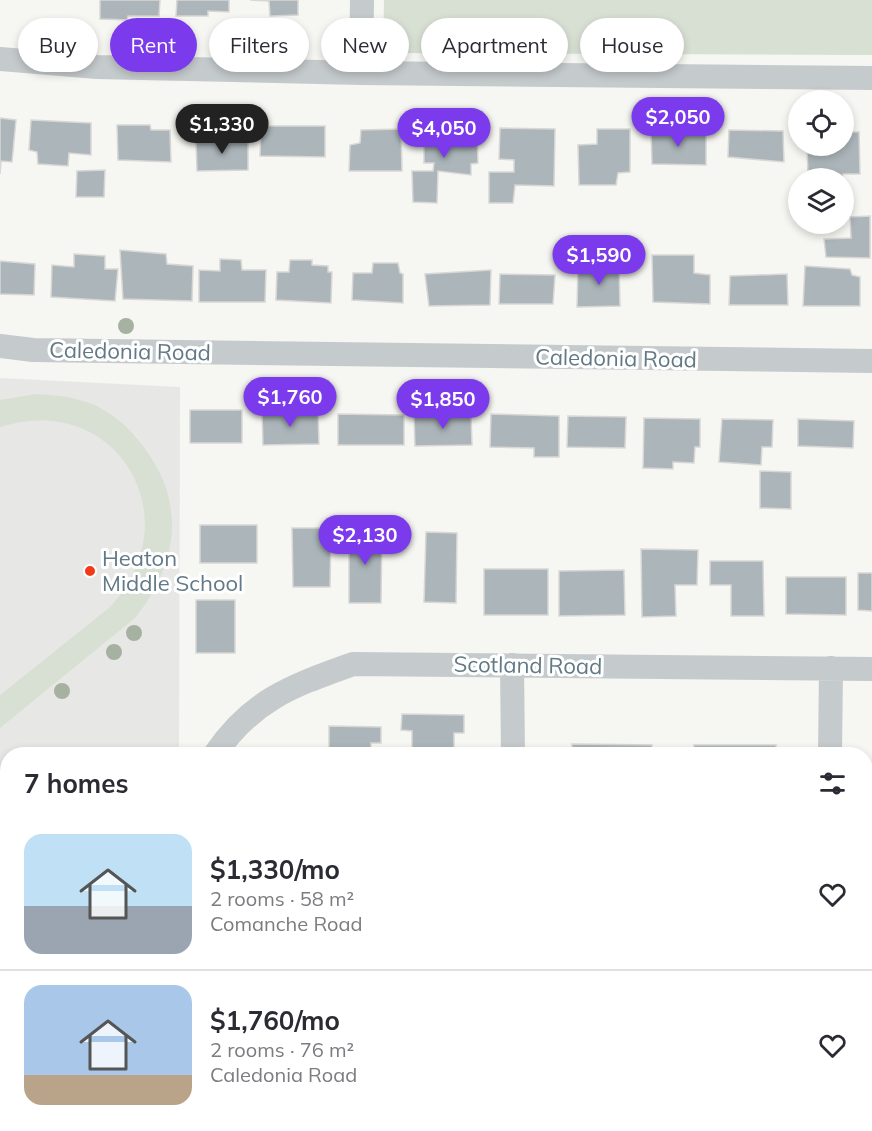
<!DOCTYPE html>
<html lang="en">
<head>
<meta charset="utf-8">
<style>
	body { margin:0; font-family:Mulish,sans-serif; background:#f2f2f3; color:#2b2b33; height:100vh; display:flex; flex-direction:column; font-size:22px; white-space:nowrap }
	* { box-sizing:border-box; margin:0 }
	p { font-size:20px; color:#7c7c81 }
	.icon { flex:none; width:33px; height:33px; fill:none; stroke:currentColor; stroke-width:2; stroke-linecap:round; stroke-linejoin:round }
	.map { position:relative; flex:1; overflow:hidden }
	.sheet { position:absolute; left:0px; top:747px; width:873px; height:384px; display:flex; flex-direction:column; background:#fff; border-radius:24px 24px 0 0; box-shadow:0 3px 9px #0003 }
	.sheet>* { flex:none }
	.guide { position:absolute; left:18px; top:18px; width:837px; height:54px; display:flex; gap:12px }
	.buttons { position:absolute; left:788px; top:90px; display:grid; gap:12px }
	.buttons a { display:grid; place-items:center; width:66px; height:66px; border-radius:50%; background:#fff; box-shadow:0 3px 9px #0003; font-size:30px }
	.price { position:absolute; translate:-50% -51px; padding:0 14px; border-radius:21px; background:#7c3aed; color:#fff; font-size:20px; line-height:39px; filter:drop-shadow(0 2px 3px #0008) }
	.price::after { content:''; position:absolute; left:50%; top:36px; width:18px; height:14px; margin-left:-9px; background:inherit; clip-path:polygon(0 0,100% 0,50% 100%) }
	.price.active { background:#222; color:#fff }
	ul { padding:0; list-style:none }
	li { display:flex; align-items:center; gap:18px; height:150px; padding:0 24px }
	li+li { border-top:2px solid #e1e1e2 }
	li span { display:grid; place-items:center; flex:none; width:168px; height:120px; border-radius:18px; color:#555 }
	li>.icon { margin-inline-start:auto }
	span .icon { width:72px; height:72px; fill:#fffc; stroke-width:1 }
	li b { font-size:26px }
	h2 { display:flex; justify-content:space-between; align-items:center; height:72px; padding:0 24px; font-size:26px }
	.pill { padding:0 21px; border-radius:27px; background:#fff; box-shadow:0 3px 9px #0003; font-size:21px; line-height:54px }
	.pill.active { background:#7c3aed; color:#fff }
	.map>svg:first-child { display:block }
	.built { fill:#e7e8e6 }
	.green { fill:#d8dfd3 }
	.building { fill:#acb6ba; stroke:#d8d7d5; stroke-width:1.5 }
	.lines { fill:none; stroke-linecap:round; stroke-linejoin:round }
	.lane { stroke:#c5cacc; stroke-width:12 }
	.street { stroke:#c5cacc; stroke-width:24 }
	.tree { fill:#a6b1a1 }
	.poi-dot { fill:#f33915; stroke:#fff; stroke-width:2 }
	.labels { text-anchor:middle; stroke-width:6; stroke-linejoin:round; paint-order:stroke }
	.street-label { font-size:22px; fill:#627986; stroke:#fff }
	.poi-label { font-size:22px; fill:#627986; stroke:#fff; text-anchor:start }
</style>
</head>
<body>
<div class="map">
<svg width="872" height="1131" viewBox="0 0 872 1131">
	<rect width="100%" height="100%" fill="#f6f6f2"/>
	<path class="built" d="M0,378L180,387L179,754H8V917H0Z"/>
	<path class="green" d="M384,0H872V55L383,53Z
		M36,394C53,395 69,396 86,402C109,409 129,427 143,446C187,503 178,564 135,618L0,728V695L110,607C193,517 116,390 0,427V400Z"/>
	<path class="building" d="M100,0H160L159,16H128L127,20L100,19Z
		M177,0H229V12L208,11V16H176Z
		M250,0H298V15L270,16L269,1Z
		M0,118L16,120L12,162L1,161L0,174Z
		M31,120L91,123V155L69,153L68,166L38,164L37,152L29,150Z
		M117,125H150L151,130H170L171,162L118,160Z
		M261,126H325V157L260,156Z
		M424,127L477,131L478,163L471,164V175L438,171L437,203L413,202L412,171H433L434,163H424Z
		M500,128L555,129L554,186L515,185L513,203H489V172H514V160L499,159Z
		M401,129L402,171H349L350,145L360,143L361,130Z
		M597,129H630V172L618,173L616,185H579L578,145L597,144Z
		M651,130L706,134V165L652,164Z
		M729,130L783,131L784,162L728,157Z
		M843,132H859L860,174H843L842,178H814L815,175H808L807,147L843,146Z
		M248,139V170L197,171L196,141Z
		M105,170L104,197H76L77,171Z
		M870,216V258L826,257L824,239L851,238L850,217Z
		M120,250L166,254L167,264L193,266L192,301L123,299Z
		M74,254L105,256V269H118L115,301L51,297L52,265L74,267Z
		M652,255H694V273L710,275V304L653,302Z
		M220,259L241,260L242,270H266L265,302H199V270L220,271Z
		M290,260H312V265L328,266V272H332L331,303L276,300L277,272H289Z
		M0,261L35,264L34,295L0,294Z
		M373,263H398L400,273L403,274V303L352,300L353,273H372Z
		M619,265L620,306L577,307L578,266Z
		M805,266L850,269L852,275L860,277V306H803Z
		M491,270L490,305L429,306L425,274Z
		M500,274L555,275L553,304H499Z
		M787,274L788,305H729L730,276Z
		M190,410H242V443H190Z
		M318,411L319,444L263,445L262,412Z
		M338,414L404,415V445H338Z
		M471,414L472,445L415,446L414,415Z
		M491,414L559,416V457H534V448L490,447Z
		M568,416L626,417L625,448L567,447Z
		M644,418L700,419V447H695L694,463L673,462V469L643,468Z
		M722,419L773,420L772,447H762L761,465L719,462Z
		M798,419L854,421L853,448L798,446Z
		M760,471L791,472V509L760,508Z
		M200,525H257V563H200Z
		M292,528H331L330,587H293Z
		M349,529L382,530L381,603H349Z
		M426,532L457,533L456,603L424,602Z
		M641,549L698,550L697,585H675L676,616L642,617Z
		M710,561H763L764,616H731V585H710Z
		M484,569H548V615H484Z
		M624,570L625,615L559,616V571Z
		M858,573H872V611L858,610Z
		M786,577H846V615L786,614Z
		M196,600H235V653H196Z
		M402,714L464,715V733H454V754H412V731L401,730Z
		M329,726L381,727V743H371V754H329Z
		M572,744L652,745V749H671V754H572Z
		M694,745H776V754H694Z
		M0,1108H8V1124H28V1131H0Z
		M551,1124H567L580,1131H546Z
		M727,1124H764V1131H727Z"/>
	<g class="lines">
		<path class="lane" d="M0,940H8"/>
		<path class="street" d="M0,59L97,67L361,73L872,78
			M361,73L362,0
			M0,346L33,350L872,361
			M512,665L513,754
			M215,754C253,699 292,686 353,664L872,669
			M830,754L831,668
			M357,1124L369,1131
			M174,1131V1124
			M495,1131L499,1124
			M824,1131V1124"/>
	</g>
	<g class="tree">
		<circle cx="126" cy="326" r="8"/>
		<circle cx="134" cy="633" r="8"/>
		<circle cx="114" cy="652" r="8"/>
		<circle cx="62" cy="691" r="8"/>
	</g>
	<circle class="poi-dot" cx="90" cy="571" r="6"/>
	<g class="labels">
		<g class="street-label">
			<text transform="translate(130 351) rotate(1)" y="8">Caledonia Road</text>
			<text transform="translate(616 358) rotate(1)" y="8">Caledonia Road</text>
			<text transform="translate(528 665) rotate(1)" y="8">Scotland Road</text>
		</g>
		<g class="poi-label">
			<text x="102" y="566">Heaton<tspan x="102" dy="25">Middle School</tspan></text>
		</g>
	</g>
</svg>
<div class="buttons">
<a><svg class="icon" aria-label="locate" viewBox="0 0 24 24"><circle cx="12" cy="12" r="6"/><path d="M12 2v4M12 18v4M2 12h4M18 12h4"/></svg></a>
<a><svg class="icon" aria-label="layers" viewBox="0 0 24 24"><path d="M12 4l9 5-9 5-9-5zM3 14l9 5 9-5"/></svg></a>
</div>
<b class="price" style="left:678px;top:148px">$2,050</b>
<b class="price active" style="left:222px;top:155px">$1,330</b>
<b class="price" style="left:444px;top:159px">$4,050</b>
<b class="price" style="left:599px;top:286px">$1,590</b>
<b class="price" style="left:290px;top:428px">$1,760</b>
<b class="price" style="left:443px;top:430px">$1,850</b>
<b class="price" style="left:365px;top:566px">$2,130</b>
<div class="guide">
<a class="pill">Buy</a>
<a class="pill active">Rent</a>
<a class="pill">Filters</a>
<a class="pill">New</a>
<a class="pill">Apartment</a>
<a class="pill">House</a>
</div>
<section class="sheet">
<h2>7 homes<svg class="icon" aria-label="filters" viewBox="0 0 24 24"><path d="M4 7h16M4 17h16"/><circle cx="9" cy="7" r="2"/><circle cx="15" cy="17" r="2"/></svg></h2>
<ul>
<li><span style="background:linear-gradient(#bfe0f5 60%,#9aa5b1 0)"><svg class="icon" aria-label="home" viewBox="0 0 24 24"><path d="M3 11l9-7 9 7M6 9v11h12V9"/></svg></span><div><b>$1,330/mo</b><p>2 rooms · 58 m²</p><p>Comanche Road</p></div><svg class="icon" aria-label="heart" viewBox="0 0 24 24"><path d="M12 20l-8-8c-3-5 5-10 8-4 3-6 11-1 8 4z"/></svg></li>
<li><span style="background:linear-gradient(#a9c7e8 75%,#b9a48a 0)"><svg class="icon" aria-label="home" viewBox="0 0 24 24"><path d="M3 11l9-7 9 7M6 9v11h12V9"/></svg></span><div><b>$1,760/mo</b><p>2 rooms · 76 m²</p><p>Caledonia Road</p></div><svg class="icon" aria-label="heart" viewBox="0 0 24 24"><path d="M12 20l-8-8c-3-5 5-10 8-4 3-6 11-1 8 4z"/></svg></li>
</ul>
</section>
</div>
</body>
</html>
